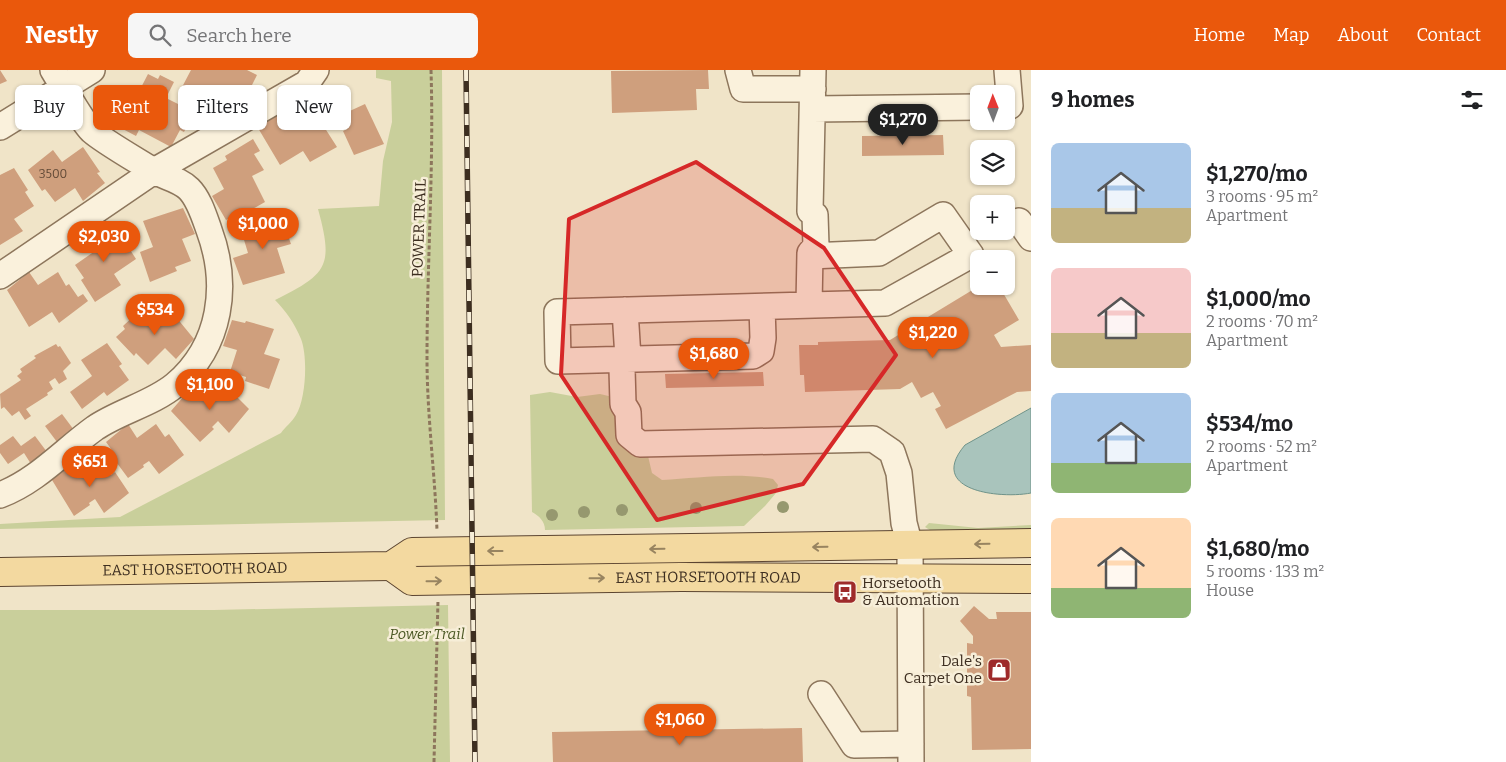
<!DOCTYPE html>
<html lang="en">
<head>
<meta charset="utf-8">
<style>
	body { margin:0; font-family:Bitter,serif; background:#f6f6f6; color:#202124; height:100vh; display:flex; flex-direction:column; font-size:19px; white-space:nowrap }
	* { box-sizing:border-box; margin:0 }
	p { font-size:16px; color:#757577 }
	.icon { flex:none; width:28px; height:28px; fill:none; stroke:currentColor; stroke-width:2; stroke-linecap:round; stroke-linejoin:round }
	.map { position:relative; flex:1; overflow:hidden }
	.details { display:flex; flex-direction:column; background:#fff; width:475px }
	.details>* { flex:none }
	.top-card { position:absolute; left:15px; top:15px; width:475px; height:45px; display:flex; gap:10px }
	.needle { width:32px; rotate:359deg }
	.controls { position:absolute; left:970px; top:15px; display:grid; gap:10px }
	.controls a { display:grid; place-items:center; width:45px; height:45px; border-radius:8px; background:#fff; box-shadow:0 1px 4px #0004; font-size:25px }
	.price { position:absolute; translate:-50% -42px; padding:0 11px; border-radius:18px; background:#ea580c; color:#fff; font-size:16px; line-height:32px; filter:drop-shadow(0 1px 2px #0008) }
	.price::after { content:''; position:absolute; left:50%; top:30px; width:15px; height:11px; margin-left:-8px; background:inherit; clip-path:polygon(0 0,100% 0,50% 100%) }
	.price.on { background:#222; color:#fff }
	ul { padding:0; list-style:none }
	li { display:flex; align-items:center; gap:15px; height:125px; padding:0 20px }
	li span { display:grid; place-items:center; flex:none; width:140px; height:100px; border-radius:8px; color:#555 }
	li>.icon { margin-inline-start:auto }
	span .icon { width:60px; height:60px; fill:#fffc; stroke-width:1 }
	li b { font-size:21px }
	h2 { display:flex; justify-content:space-between; align-items:center; height:60px; padding:0 20px; font-size:21px }
	.pill { padding:0 18px; border-radius:8px; background:#fff; box-shadow:0 1px 4px #0004; font-size:18px; line-height:45px }
	.pill.on { background:#ea580c; color:#fff }
	header { display:flex; align-items:center; gap:30px; box-sizing:border-box; height:70px; padding:0 25px; background:#ea580c; color:#fff }
	header strong { font-size:24px }
	nav { display:flex; gap:28px; margin-inline-start:auto; font-size:18px }
	.search { width:350px; height:45px; background:#f6f6f6; display:flex; align-items:center; gap:12px; box-sizing:border-box; padding:0 18px; border-radius:8px; color:#757577; font-size:19px }
	main { display:flex; flex:1; min-height:0 }
	.map>svg:first-child { display:block }
	.green { fill:#c9cf9b }
	.water { fill:#a9c4bc; stroke:#6f938a }
	.building { fill:#cf9f7d }
	.lines { fill:none; stroke-linecap:round; stroke-linejoin:round }
	.minor-casing { stroke:#8d765c; stroke-width:28 }
	.major-casing { stroke:#5b4430; stroke-width:30 }
	.path { stroke:#8d765c; stroke-width:3; stroke-dasharray:4 2.5; stroke-linecap:butt }
	.minor { stroke:#faf1dc; stroke-width:25 }
	.major { stroke:#f3d9a0; stroke-width:28 }
	.rail-casing { stroke:#3d2e20; stroke-width:5.5 }
	.rail { stroke:#f7eed8; stroke-width:4; stroke-dasharray:11; stroke-linecap:butt }
	.tree { fill:#96986f }
	.oneway { stroke:#988460 }
	.marked { fill:#d62828; fill-opacity:0.2; stroke:#d62828; stroke-width:4; stroke-linejoin:round }
	.labels { text-anchor:middle; stroke-width:5; stroke-linejoin:round; paint-order:stroke }
	.number-label { font-size:12px; fill:#624a37 }
	.street-label { font-size:15px; fill:#3d2e20; stroke:#f7eed8 }
	.poi-label { font-size:15px; fill:#3d2e20; stroke:#f7eed8; text-anchor:start }
	.park-label { font-size:15px; font-style:italic; fill:#4d5a26; stroke:#f7eed8 }
</style>
</head>
<body>
<header>
<strong>Nestly</strong>
<div class="search"><svg class="icon" aria-label="search" viewBox="0 0 24 24"><circle cx="10" cy="10" r="6"/><path d="M15 15l6 6"/></svg>Search here</div>
<nav><a>Home</a><a>Map</a><a>About</a><a>Contact</a></nav>
</header>
<main>
<div class="map">
<svg width="1031" height="692" viewBox="0 0 1031 692">
	<rect width="100%" height="100%" fill="#f0e4c8"/>
	<path class="green" d="M376,0H442L445,450L0,459V454L120,447L281,363C285,357 292,352 296,345C306,329 308,287 301,269C295,254 286,241 275,230C327,204 334,197 318,139L379,136L383,91L392,52L391,11L376,8Z
		M550,322L577,327L600,324L617,328L619,368L633,384L648,386L652,403L662,410C698,408 737,402 773,409L778,415L776,423L765,436L744,456L545,460C545,451 539,446 532,442L530,325Z
		M929,453L978,458L1031,455V459L933,462L925,457Z
		M448,535L450,692H0V540H214Z"/>
	<path class="water" d="M1031,338V423C1000,429 926,421 965,375Z"/>
	<path class="building" d="M0,0L7,11L0,14Z
		M191,0H247L257,5L247,25L244,23L236,39L203,23L200,29L181,19Z
		M708,0L709,19H696L697,40L612,43L611,1Z
		M148,4L158,9L160,5L174,12L166,28L194,42L184,62L180,60L171,77L139,60L136,66L117,56L128,35L134,38L136,34L133,33Z
		M365,34L384,74L354,85L343,61L347,59L341,45Z
		M281,41L289,54L309,41L318,55L321,52L337,77L310,92L303,81L280,95L258,58Z
		M943,65L944,85L862,86V66Z
		M253,69L260,81L254,84L264,100L252,106L265,132L240,146L238,143L226,150L212,126L224,119L213,98L227,90L225,86Z
		M83,77L100,102L97,103L105,113L83,131L75,118L55,132L45,119L42,121L28,100L53,80L62,92Z
		M14,98L28,120L25,122L34,136L14,149L23,161L0,175V105Z
		M183,138L195,164L182,169L191,191L175,197L177,201L150,212L140,182L153,177L143,151Z
		M280,143L291,174L277,178L285,203L243,215L233,188L248,183L241,160L257,155L255,151Z
		M110,155L117,165L120,164L136,189L114,204L121,215L95,232L81,210L84,208L75,195L95,181L86,168Z
		M29,202L38,215L58,202L66,216L69,214L78,227L83,224L88,231L59,253L52,242L29,257L7,220Z
		M979,216H999L1019,250L994,265L1001,277L1031,275V321L1017,322L946,359L935,339L941,336L933,322L921,328L912,312L900,319L805,322L804,305H800L799,275H818V272L890,270Z
		M167,236L194,269L176,289L165,278L148,295L136,283L134,286L116,267L125,259L123,256L137,243L148,254Z
		M232,250L245,253L246,251L274,259L264,284L280,289L269,319L245,311L246,307L230,302L237,280L223,276Z
		M107,273L122,294L119,296L129,310L107,326L104,322L82,339L70,322L92,306L81,290Z
		M56,274L58,277L60,276L71,293L63,301L67,309L59,314L55,308L49,312L53,319L47,323L48,325L26,339L31,346L25,350L19,341L12,346L4,337L1,339L0,324L21,310L17,306L22,302L20,299L36,288L34,286Z
		M763,302L764,316L666,318L665,304Z
		M217,313L228,324L231,321L249,339L229,363L218,351L212,357L214,359L200,372L171,341L190,319L200,330Z
		M62,344L74,360L57,372L45,356Z
		M128,354L137,368L156,354L165,367L169,364L184,385L159,404L149,391L143,395L144,397L128,408L111,385L114,383L106,372Z
		M13,366L21,376L35,366L47,382L31,394L24,383L8,394L0,383V375Z
		M74,392L83,405L102,392L111,405L115,402L129,423L104,443L95,429L89,433L90,435L74,446L52,410Z
		M974,536L989,549H997L996,542H1031V679L972,680L971,627L967,626V573L973,574V566L960,551Z
		M802,658L803,692H553L552,662Z"/>
	<g class="lines">
		<g class="minor-casing">
			<path id="minor" d="M738,0L743,19H813
				M1007,0L1010,36
				M813,39L979,37
				M0,57L92,0
				M810,141L813,0
				M1019,151L1031,168
				M0,206L154,101L307,13L316,0
				M809,235L810,183L816,176L815,145L810,141
				M762,237L763,268L761,281L753,286L558,291L557,242L885,233L971,185L943,145L879,183L810,186
				M625,240L628,288L622,299L623,334L628,342L629,365L640,374L873,369L892,382L899,403L904,453L910,476L911,692
				M0,425C37,411 63,381 95,358C120,341 152,334 175,315C222,275 229,214 209,160C204,146 199,129 189,119C179,109 164,107 152,100C138,91 103,71 92,61C79,48 63,16 53,0
				M821,624L854,675L911,674"/>
		</g>
		<g class="major-casing">
			<g id="major">
				<path id="s1" d="M391,496L412,511L681,507L1031,509"/>
				<path id="s2" d="M0,502L391,496L412,482L1031,473"/>
			</g>
		</g>
		<path class="path" d="M431,0C434,96 427,192 427,288C427,346 435,403 437,461
			M434,692L438,530"/>
		<use href="#minor" class="minor"/>
		<use href="#major" class="major"/>
		<g class="rail-casing">
			<path id="rail" d="M466,0L475,692"/>
		</g>
		<use href="#rail" class="rail"/>
	</g>
	<g class="tree">
		<circle cx="783" cy="437" r="6"/>
		<circle cx="696" cy="438" r="6"/>
		<circle cx="622" cy="440" r="6"/>
		<circle cx="584" cy="442" r="6"/>
		<circle cx="552" cy="445" r="6"/>
	</g>
	<defs><path id="oneway-shaft" d="M-6 0H5M1.5-3L5.5 0L1.5 3" fill="none" stroke-width="1.6" stroke-linecap="round" stroke-linejoin="round" transform="scale(1.25)"/></defs>
	<g class="oneway">
		<use href="#oneway-shaft" transform="translate(982 474) rotate(179)"/>
		<use href="#oneway-shaft" transform="translate(820 477) rotate(179)"/>
		<use href="#oneway-shaft" transform="translate(657 479) rotate(179)"/>
		<use href="#oneway-shaft" transform="translate(495 481) rotate(180)"/>
		<use href="#oneway-shaft" transform="translate(597 508) rotate(-1)"/>
		<use href="#oneway-shaft" transform="translate(434 511) rotate(-1)"/>
	</g>
	<path class="marked" d="M696,92L824,178L896,285L803,414L657,450L561,305L569,149Z"/>
	<defs>
		<g id="bus-square" transform="scale(1.25)"><rect x="-9" y="-9" width="18" height="18" rx="4" fill="#9e2a2b" stroke="#f7eed8"/><path d="M-5-6H5V4H4V6H2V4H-2V6H-4V4H-5ZM-3.5-4V0h7V-4ZM-3.5 1.2v1.5H-2V1.2ZM2 1.2v1.5H3.5V1.2Z" fill="#fff"/></g>
		<g id="shop-square" transform="scale(1.25)"><rect x="-9" y="-9" width="18" height="18" rx="4" fill="#9e2a2b" stroke="#f7eed8"/><path d="M-5-2.5h2.3a2.7 3.5 0 0 1 5.4 0H5L5.5 6h-11ZM-1.5-2.5h3a1.5 2.3 0 0 0-3 0Z" fill="#fff"/></g>
	</defs>
	<g fill-rule="evenodd">
		<use href="#bus-square" x="845" y="522"/>
		<use href="#shop-square" x="999" y="600"/>
	</g>
	<g class="labels">
		<g class="number-label">
			<text x="53" y="108">3500</text>
		</g>
		<g class="street-label">
			<text transform="translate(419 158) rotate(-88)" y="5">POWER TRAIL</text>
			<text dy="5" stroke="none"><textPath href="#s2" startOffset="195">EAST HORSETOOTH ROAD</textPath></text>
			<text dy="5" stroke="none"><textPath href="#s1" startOffset="322">EAST HORSETOOTH ROAD</textPath></text>
		</g>
		<g class="poi-label">
			<text x="862" y="518">Horsetooth<tspan x="862" dy="17">&amp; Automation</tspan></text>
			<text x="982" y="596" text-anchor="end">Dale's<tspan x="982" dy="17">Carpet One</tspan></text>
		</g>
		<g class="park-label">
			<text x="427" y="569">Power Trail</text>
		</g>
	</g>
</svg>
<div class="controls">
<a><svg class="needle" viewBox="-14 -14 28 28"><path d="M0-13l5 13h-10z" fill="#e53935"/><path d="M0 13l5-13h-10z" fill="#757577"/></svg></a>
<a><svg class="icon" aria-label="layers" viewBox="0 0 24 24"><path d="M12 4l9 5-9 5-9-5zM3 14l9 5 9-5"/></svg></a>
<a>+</a>
<a>−</a>
</div>
<b class="price on" style="left:903px;top:76px">$1,270</b>
<b class="price" style="left:263px;top:180px">$1,000</b>
<b class="price" style="left:104px;top:193px">$2,030</b>
<b class="price" style="left:155px;top:266px">$534</b>
<b class="price" style="left:933px;top:289px">$1,220</b>
<b class="price" style="left:714px;top:310px">$1,680</b>
<b class="price" style="left:210px;top:341px">$1,100</b>
<b class="price" style="left:90px;top:418px">$651</b>
<b class="price" style="left:680px;top:676px">$1,060</b>
<div class="top-card">
<a class="pill">Buy</a>
<a class="pill on">Rent</a>
<a class="pill">Filters</a>
<a class="pill">New</a>
</div>
</div>
<section class="details">
<h2>9 homes<svg class="icon" aria-label="filters" viewBox="0 0 24 24"><path d="M4 7h16M4 17h16"/><circle cx="9" cy="7" r="2"/><circle cx="15" cy="17" r="2"/></svg></h2>
<ul>
<li><span style="background:linear-gradient(#a9c7e8 65%,#c2b280 0)"><svg class="icon" aria-label="home" viewBox="0 0 24 24"><path d="M3 11l9-7 9 7M6 9v11h12V9"/></svg></span><div><b>$1,270/mo</b><p>3 rooms · 95 m²</p><p>Apartment</p></div></li>
<li><span style="background:linear-gradient(#f6c9c9 65%,#c2b280 0)"><svg class="icon" aria-label="home" viewBox="0 0 24 24"><path d="M3 11l9-7 9 7M6 9v11h12V9"/></svg></span><div><b>$1,000/mo</b><p>2 rooms · 70 m²</p><p>Apartment</p></div></li>
<li><span style="background:linear-gradient(#a9c7e8 70%,#8fb573 0)"><svg class="icon" aria-label="home" viewBox="0 0 24 24"><path d="M3 11l9-7 9 7M6 9v11h12V9"/></svg></span><div><b>$534/mo</b><p>2 rooms · 52 m²</p><p>Apartment</p></div></li>
<li><span style="background:linear-gradient(#ffd9b3 70%,#8fb573 0)"><svg class="icon" aria-label="home" viewBox="0 0 24 24"><path d="M3 11l9-7 9 7M6 9v11h12V9"/></svg></span><div><b>$1,680/mo</b><p>5 rooms · 133 m²</p><p>House</p></div></li>
</ul>
</section>
</main>
</body>
</html>
